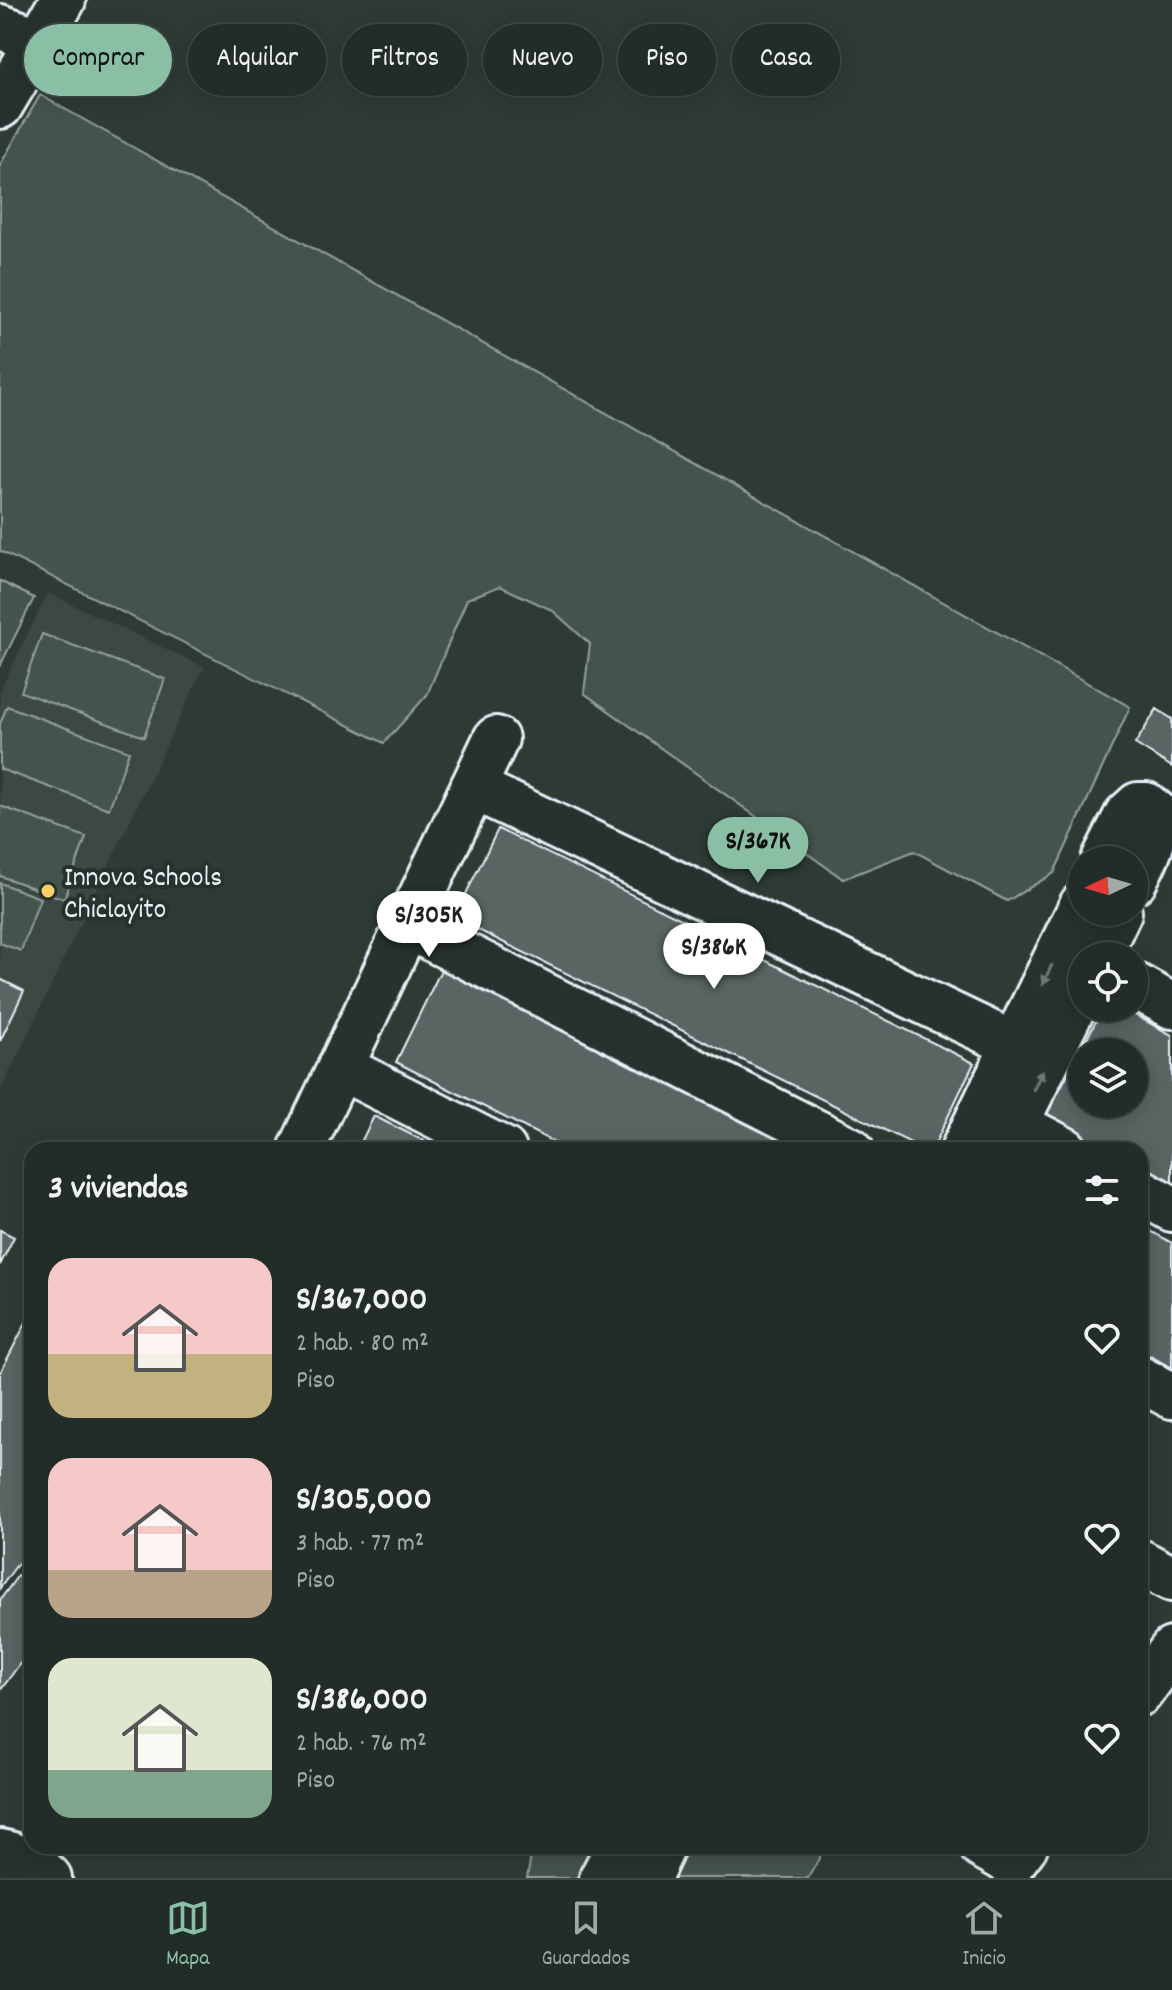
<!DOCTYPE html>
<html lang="es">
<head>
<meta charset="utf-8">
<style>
	body { margin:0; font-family:Dekko,sans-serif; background:#2e3834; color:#f1f3f6; height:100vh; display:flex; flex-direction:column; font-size:30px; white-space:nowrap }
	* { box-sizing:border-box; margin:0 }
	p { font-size:26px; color:#a2a7a8 }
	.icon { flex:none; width:44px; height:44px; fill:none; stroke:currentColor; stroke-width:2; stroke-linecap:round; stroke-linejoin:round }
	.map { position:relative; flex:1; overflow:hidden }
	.drawer { position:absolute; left:24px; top:1142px; width:1124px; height:712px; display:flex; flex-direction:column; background:#222c28; border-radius:24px; box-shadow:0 4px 20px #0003,0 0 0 2px #3f4845 }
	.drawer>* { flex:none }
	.banner { position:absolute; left:24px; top:24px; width:1124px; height:72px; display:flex; gap:16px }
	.needle { width:52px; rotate:265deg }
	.fabs { position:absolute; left:1068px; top:846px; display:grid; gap:16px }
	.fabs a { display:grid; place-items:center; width:80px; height:80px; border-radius:50%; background:#222c28; box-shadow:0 4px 20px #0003,0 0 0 2px #3f4845; font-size:40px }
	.price { position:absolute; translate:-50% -68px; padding:0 18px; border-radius:28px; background:#fff; color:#222; font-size:26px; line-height:52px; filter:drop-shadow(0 2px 4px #0008) }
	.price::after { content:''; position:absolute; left:50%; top:48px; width:24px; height:18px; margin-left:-12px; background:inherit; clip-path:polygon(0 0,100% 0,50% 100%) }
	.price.current { background:#8abfa5; color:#111 }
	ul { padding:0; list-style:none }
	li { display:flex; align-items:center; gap:24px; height:200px; padding:0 24px }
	li span { display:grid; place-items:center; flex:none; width:224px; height:160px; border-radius:24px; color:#555 }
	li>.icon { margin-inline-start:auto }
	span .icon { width:96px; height:96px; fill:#fffc; stroke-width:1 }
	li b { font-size:34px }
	h2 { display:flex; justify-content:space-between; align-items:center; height:96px; padding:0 24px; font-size:34px }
	.pill { padding:0 28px; border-radius:36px; background:#222c28; box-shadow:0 4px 20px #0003,0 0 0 2px #3f4845; font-size:28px; line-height:72px }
	.pill.current { background:#8abfa5; color:#111 }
	.dock { display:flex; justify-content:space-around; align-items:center; height:112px; border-top:2px solid #3f4845; background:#222c28; font-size:22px; color:#a2a7a8 }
	.dock a { display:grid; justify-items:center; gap:4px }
	.dock .current { color:#8abfa5 }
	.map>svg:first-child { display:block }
	.built { fill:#3b4843 }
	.green { fill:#45524e; stroke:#96a2a3; stroke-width:2 }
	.building { fill:#596563; stroke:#e8f1f8; stroke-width:2; fill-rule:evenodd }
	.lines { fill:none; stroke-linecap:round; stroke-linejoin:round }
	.minor-casing { stroke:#e8f1f8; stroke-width:50 }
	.minor { stroke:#26332d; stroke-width:44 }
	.oneway { fill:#6a7674 }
	.poi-dot { fill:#ffd166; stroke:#26332d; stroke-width:3 }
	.labels { text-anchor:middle; stroke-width:8; stroke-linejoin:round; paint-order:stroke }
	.poi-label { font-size:28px; fill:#e8f1f8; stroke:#26332d; text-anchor:start }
</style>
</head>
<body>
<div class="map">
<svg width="1172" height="1878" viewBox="0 0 1172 1878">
	<rect width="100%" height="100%" fill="#2e3b35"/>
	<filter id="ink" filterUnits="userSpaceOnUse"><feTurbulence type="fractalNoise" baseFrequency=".0125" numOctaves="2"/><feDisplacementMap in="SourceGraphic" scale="16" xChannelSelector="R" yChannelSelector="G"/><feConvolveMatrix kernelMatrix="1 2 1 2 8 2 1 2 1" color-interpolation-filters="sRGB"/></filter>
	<g filter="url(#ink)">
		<path class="built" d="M48,593L204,667L0,1092V690Z"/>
		<path class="green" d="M40,95L1130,707L1054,873L1007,901L914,851L843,879L584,693L590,644L552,610L500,586L467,599L427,695L384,743L0,551V165Z
			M0,581L34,598L0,666Z
			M42,634L165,679L144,737L21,692Z
			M7,706L129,751L109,809L0,769V724Z
			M0,806L86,837L64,899L0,876Z
			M0,883L40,898L21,951L0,943Z
			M533,1846H599L581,1878H527Z
			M679,1846H826L808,1878H664Z"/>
		<path class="building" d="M1157,709L1172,719V767L1135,744Z
			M498,829L974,1063L932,1150H925L454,918Z
			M442,968L803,1150H569L396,1062Z
			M0,979L24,991L0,1041Z
			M1103,1008H1122L1172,1035V1186L1140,1169V1150H1105L1045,1117ZM1082,1052H1134V1104H1082Z
			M374,1116L442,1150H357Z
			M1140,1225L1172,1243V1368L1140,1350Z
			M0,1230L14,1237L0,1265Z
			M32,1311V1544L0,1588V1373Z
			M32,1556V1647L0,1691V1600Z"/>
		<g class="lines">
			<g class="minor-casing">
				<path id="minor" d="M0,27L39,40
					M0,106L63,0
					M473,787L1013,1044
					M1104,860L1127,815L1138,805H1146L1155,812C1158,837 1145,860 1134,881
					M407,926L851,1150
					M1098,956L1119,912
					M1134,985L1172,1006
					M340,1067L504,1150
					M991,1111L1065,1150
					M301,1150L496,739
					M963,1150L1082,905
					M1003,1150L1082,989
					M1140,1191L1172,1209
					M1140,1379L1172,1396
					M1140,1562L1172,1579
					M1140,1693L1172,1650
					M982,1846L1012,1863L1025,1846
					M0,1852C20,1855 35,1864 49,1878
					M602,1878L619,1846
					M648,1878L663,1846"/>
			</g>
			<use href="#minor" class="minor"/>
		</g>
		<defs><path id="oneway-solid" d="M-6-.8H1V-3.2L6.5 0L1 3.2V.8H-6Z" transform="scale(2)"/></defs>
		<g class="oneway">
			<use href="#oneway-solid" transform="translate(1047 975) rotate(116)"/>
			<use href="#oneway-solid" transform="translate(1038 1080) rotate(-64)"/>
		</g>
	</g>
	<circle class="poi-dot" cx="48" cy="891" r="8"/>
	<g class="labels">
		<g class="poi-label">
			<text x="64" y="885">Innova Schools<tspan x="64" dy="32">Chiclayito</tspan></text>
		</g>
	</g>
</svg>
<div class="fabs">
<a><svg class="needle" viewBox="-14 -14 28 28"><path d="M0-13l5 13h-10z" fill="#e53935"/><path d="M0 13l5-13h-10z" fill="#a2a7a8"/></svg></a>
<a><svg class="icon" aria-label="locate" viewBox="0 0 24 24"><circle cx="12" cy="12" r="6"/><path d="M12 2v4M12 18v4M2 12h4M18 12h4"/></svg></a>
<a><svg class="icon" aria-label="layers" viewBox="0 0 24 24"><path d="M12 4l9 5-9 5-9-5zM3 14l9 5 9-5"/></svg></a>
</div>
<b class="price current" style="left:758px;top:885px">S/367K</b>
<b class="price" style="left:429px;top:959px">S/305K</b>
<b class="price" style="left:714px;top:991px">S/386K</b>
<div class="banner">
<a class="pill current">Comprar</a>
<a class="pill">Alquilar</a>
<a class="pill">Filtros</a>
<a class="pill">Nuevo</a>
<a class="pill">Piso</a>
<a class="pill">Casa</a>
</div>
<section class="drawer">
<h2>3 viviendas<svg class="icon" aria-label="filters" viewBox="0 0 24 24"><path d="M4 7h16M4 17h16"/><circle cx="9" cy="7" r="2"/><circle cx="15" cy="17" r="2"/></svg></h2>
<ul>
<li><span style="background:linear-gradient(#f6c9c9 60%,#c2b280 0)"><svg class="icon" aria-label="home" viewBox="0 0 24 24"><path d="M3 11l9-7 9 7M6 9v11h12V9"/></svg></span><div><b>S/367,000</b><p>2 hab. · 80 m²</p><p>Piso</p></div><svg class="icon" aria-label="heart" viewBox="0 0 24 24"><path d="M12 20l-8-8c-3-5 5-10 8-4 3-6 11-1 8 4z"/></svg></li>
<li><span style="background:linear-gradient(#f6c9c9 70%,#b9a48a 0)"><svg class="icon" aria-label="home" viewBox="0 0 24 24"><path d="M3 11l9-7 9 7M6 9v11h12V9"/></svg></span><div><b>S/305,000</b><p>3 hab. · 77 m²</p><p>Piso</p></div><svg class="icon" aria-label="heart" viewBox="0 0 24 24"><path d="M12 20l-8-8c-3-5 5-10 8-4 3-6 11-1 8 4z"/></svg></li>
<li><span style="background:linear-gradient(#dfe7d0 70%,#7fa58c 0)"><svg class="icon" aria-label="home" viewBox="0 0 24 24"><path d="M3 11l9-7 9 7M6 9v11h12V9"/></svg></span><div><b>S/386,000</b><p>2 hab. · 76 m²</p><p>Piso</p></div><svg class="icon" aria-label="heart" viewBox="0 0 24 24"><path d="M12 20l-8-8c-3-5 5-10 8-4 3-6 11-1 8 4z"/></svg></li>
</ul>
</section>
</div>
<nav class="dock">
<a class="current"><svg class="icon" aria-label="map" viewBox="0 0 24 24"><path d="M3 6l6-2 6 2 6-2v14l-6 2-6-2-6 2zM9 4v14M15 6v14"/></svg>Mapa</a>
<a><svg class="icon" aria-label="saved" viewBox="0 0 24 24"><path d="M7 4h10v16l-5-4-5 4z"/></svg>Guardados</a>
<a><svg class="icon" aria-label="home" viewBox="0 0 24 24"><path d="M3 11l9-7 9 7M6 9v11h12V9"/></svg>Inicio</a>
</nav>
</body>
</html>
